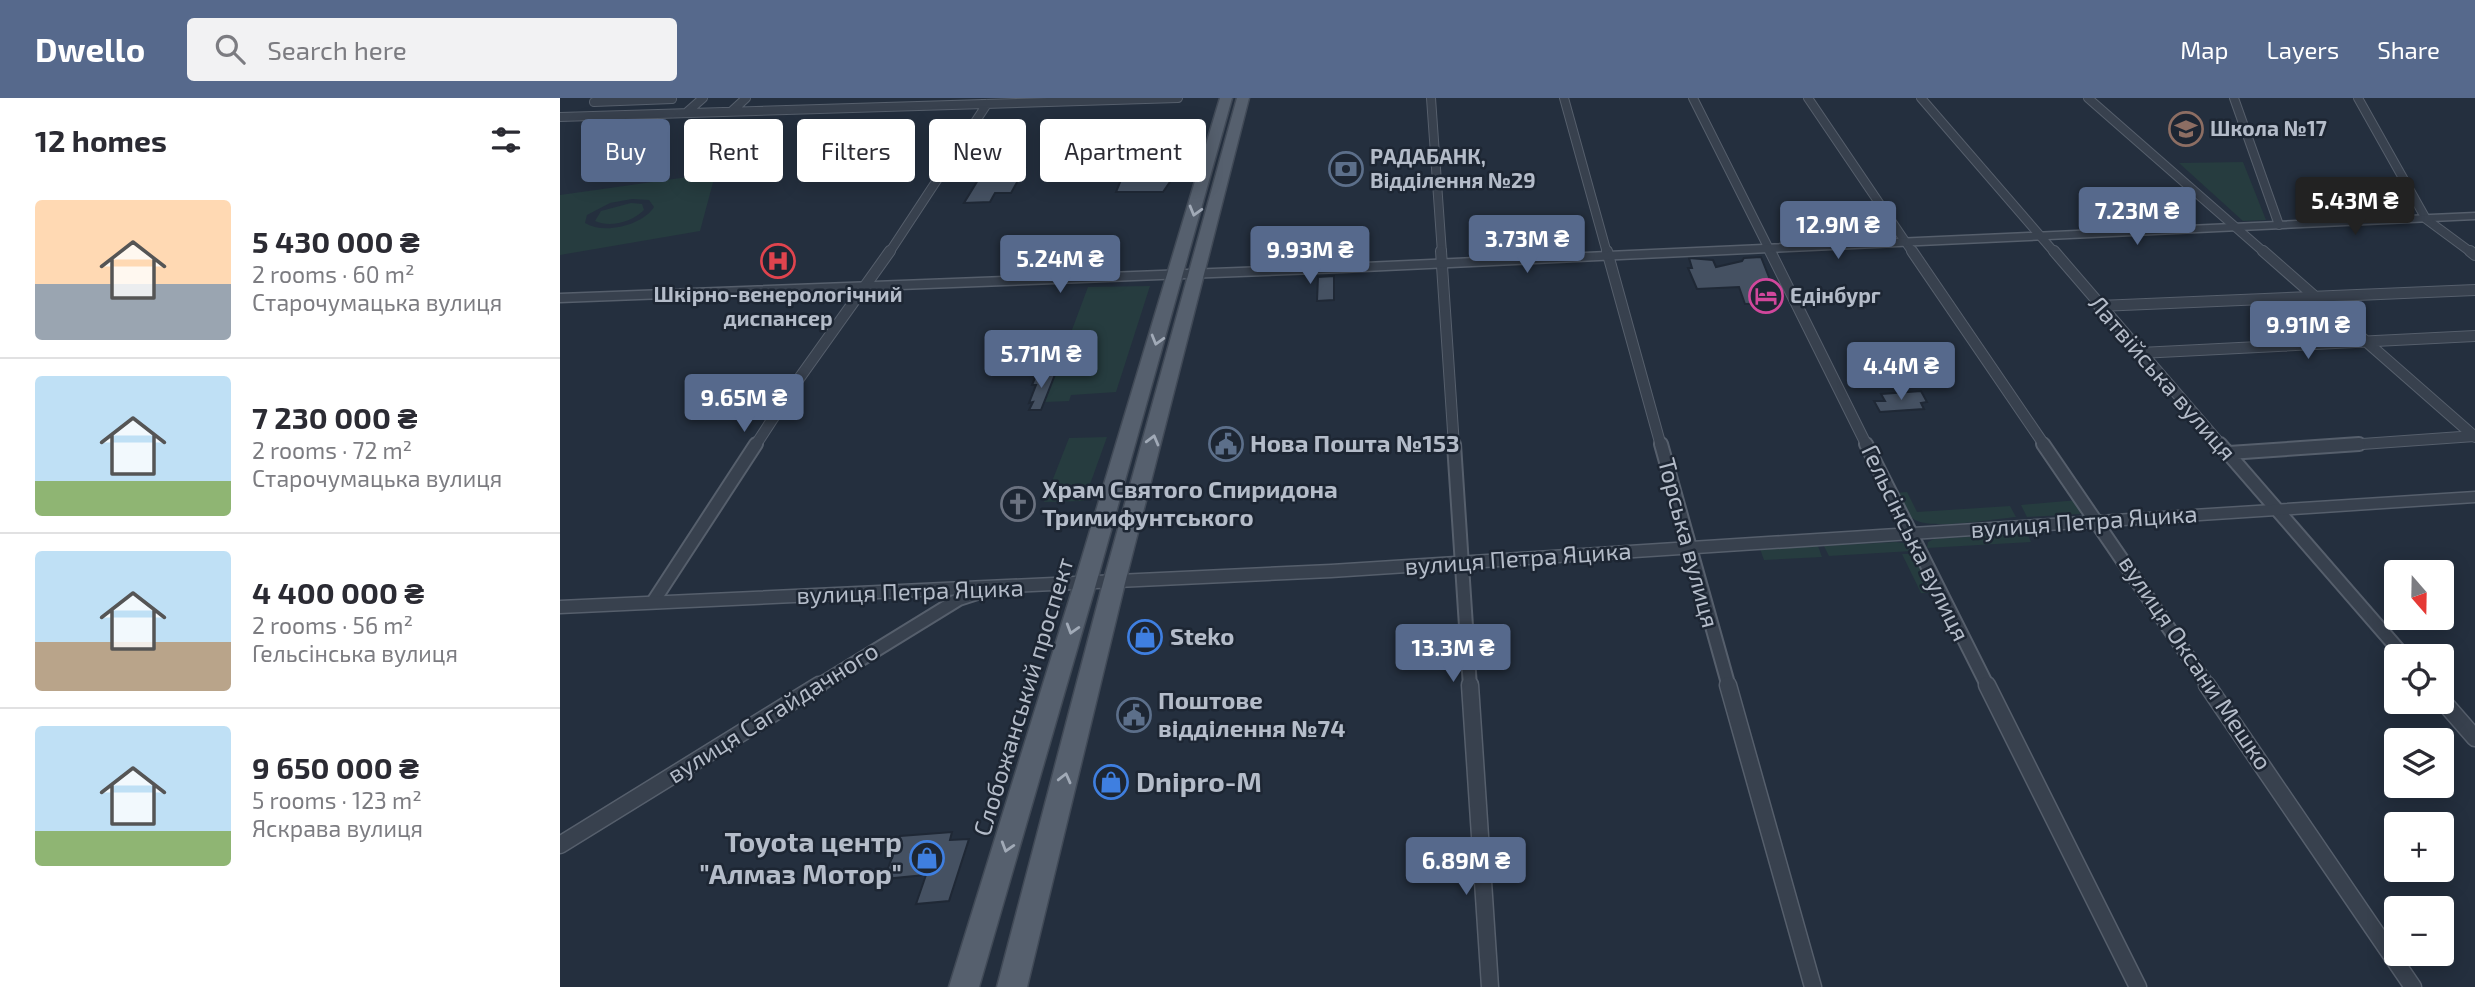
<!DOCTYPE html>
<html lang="en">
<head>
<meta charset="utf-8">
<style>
	body { margin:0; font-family:"Exo 2",sans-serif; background:#f2f2f3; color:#2b2b33; height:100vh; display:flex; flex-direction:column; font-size:26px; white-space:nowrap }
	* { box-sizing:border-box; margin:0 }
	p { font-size:23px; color:#7c7c81 }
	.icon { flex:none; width:38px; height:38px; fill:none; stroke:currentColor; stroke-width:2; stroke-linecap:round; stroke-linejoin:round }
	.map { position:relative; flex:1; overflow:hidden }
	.sheet { display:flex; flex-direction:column; background:#fff; width:560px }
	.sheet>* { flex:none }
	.hud { position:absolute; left:21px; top:21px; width:665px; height:63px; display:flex; gap:14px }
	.needle { width:46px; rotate:160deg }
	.tools { position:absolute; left:1824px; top:462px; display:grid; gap:14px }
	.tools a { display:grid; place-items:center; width:70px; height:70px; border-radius:7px; background:#fff; box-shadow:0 4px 18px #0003; font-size:35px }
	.price { position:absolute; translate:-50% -60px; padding:0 16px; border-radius:7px; background:#56698c; color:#fff; font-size:23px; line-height:46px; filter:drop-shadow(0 2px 4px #0008) }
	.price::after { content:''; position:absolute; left:50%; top:42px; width:21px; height:16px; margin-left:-10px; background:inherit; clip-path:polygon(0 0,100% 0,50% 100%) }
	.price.on { background:#222; color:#fff }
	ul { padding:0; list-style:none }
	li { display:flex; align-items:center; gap:21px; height:175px; padding:0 35px }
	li+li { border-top:2px solid #e1e1e2 }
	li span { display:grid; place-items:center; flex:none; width:196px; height:140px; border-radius:7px; color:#555 }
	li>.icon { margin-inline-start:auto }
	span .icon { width:84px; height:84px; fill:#fffc; stroke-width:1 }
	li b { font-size:30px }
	h2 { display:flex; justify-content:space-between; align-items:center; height:84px; padding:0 35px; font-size:30px }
	.chip { padding:0 24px; border-radius:7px; background:#fff; box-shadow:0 4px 18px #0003; font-size:24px; line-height:63px }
	.chip.on { background:#56698c; color:#fff }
	header { display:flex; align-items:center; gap:42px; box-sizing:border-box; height:98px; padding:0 35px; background:#56698c; color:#fff }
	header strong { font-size:33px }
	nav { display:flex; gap:38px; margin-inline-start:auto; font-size:24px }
	.search { width:490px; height:63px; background:#f2f2f3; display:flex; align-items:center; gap:18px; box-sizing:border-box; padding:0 24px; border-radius:7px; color:#7c7c81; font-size:26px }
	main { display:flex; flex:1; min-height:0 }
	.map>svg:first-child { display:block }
	.green { fill:#263c3f; fill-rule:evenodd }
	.building { fill:#455162; stroke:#1f2835; stroke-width:2 }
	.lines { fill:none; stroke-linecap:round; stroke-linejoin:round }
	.minor-far3-casing { stroke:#565f6c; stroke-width:10 }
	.minor-far2-casing { stroke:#565f6c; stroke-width:12 }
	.minor-far1-casing { stroke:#565f6c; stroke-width:16 }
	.minor-casing { stroke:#565f6c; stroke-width:19 }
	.tertiary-casing { stroke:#565f6c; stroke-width:3 }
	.primary-casing { stroke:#414a57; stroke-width:3 }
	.minor-far3 { stroke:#38414e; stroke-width:8 }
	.minor-far2 { stroke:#38414e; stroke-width:10 }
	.minor-far1 { stroke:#38414e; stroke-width:12 }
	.minor { stroke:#38414e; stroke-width:16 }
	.tertiary { fill:#38414e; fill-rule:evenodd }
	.primary { fill:#56606e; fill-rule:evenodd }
	.oneway { stroke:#a1aab7 }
	.labels { text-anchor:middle; stroke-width:5; stroke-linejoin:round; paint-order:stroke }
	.far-poi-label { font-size:21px; font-weight:bold; fill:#b4bcc9; stroke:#1d2633; text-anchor:start }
	.street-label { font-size:24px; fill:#b4bcc9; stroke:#1d2633 }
	.poi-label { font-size:24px; font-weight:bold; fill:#b4bcc9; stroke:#1d2633; text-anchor:start }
	.near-poi-label { font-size:28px; font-weight:bold; fill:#b4bcc9; stroke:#1d2633; text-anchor:start }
</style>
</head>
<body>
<header>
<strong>Dwello</strong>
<div class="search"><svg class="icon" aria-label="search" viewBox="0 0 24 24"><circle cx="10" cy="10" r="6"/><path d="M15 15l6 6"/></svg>Search here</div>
<nav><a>Map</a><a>Layers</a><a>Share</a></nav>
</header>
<main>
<section class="sheet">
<h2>12 homes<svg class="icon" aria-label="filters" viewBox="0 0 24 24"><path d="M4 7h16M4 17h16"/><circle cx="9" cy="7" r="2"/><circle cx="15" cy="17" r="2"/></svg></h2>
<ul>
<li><span style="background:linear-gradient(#ffd9b3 60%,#9aa5b1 0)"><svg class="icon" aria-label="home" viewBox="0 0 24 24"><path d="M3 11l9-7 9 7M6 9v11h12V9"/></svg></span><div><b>5 430 000 ₴</b><p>2 rooms · 60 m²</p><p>Старочумацька вулиця</p></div></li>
<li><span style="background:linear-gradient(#bfe0f5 75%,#8fb573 0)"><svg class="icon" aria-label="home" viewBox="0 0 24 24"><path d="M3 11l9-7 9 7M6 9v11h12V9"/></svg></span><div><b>7 230 000 ₴</b><p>2 rooms · 72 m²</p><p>Старочумацька вулиця</p></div></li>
<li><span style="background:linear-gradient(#bfe0f5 65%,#b9a48a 0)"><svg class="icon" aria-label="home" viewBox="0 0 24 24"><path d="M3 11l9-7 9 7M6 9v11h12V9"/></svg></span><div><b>4 400 000 ₴</b><p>2 rooms · 56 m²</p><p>Гельсінська вулиця</p></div></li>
<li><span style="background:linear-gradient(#bfe0f5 75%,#8fb573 0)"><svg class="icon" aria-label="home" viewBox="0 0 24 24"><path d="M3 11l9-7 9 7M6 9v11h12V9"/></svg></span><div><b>9 650 000 ₴</b><p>5 rooms · 123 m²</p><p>Яскрава вулиця</p></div></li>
</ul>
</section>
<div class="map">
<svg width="1915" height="889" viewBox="0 0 1915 889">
	<rect width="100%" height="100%" fill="#242f3e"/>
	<path class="green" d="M1683,64L1706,122L1683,123L1619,65Z
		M149,76L155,77L140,133L0,157V97ZM72,101L89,102L94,109C83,127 44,137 25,125L27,117L50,105Z
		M71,105L82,106L84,112C72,124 50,130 35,123L41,113Z
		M590,188L556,294L511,297L509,303L485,304L528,189Z
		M547,339L524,403L484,404L509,340Z
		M1347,394L1357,414L1450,408L1456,419C1433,421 1375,432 1355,422C1346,417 1341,404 1336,395Z
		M1518,402L1523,414L1519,416L1467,419L1461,407Z
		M1467,435L1471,444L1367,450L1368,444L1374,441Z
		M1336,444L1344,445L1352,453L1269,458L1264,448Z
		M1258,448L1262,459L1204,462L1200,451Z
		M1342,456H1355L1375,495H1361Z"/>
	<path class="building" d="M624,42L618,62H607L614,78L603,94H556L565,72L589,71L600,43Z
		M454,63L449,71L465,70L451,95H435L430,104L404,105L429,64Z
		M1201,159L1218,202H1213L1214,205L1185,206L1179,189L1137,191L1128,170H1132L1129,160L1153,162L1156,169L1182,163L1184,160Z
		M774,178V202L757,203L758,179Z
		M496,274L481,312H469L473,304L469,305L476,287H472L477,275Z
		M1361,293L1367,304L1361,305L1364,311L1320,314L1314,303H1325L1321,296Z
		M392,734L390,742L409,741L389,803L356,806L366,777L324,781L340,738Z"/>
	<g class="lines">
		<g class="minor-far3-casing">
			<path id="minor-far3" d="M871,0L882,155
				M1004,0L1047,155
				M1133,0L1211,155
				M1248,0L1353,155
				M1361,0L1495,155
				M1528,0L1705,155
				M1674,0L1719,127
				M1798,0L1866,121L1912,155
				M34,4L112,1
				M172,13L186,0
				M126,15L143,0
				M0,19L618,0
				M329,155L427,6"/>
		</g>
		<g class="minor-far2-casing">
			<path id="minor-far2" d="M881,153L894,348
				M1047,153L1101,348
				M1210,153L1307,348
				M1352,153L1485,348
				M1494,153L1662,348
				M1703,153L1915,339
				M1910,153L1915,157
				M1539,208L1915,192
				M1580,255L1915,238
				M195,348L238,282L330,153
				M1774,348L1915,338"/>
		</g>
		<g class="minor-far1-casing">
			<path id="minor-far1" d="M894,346L910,589
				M1101,346L1169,589
				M1306,346L1428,589
				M1483,346L1649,589
				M1660,346L1844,558
				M1669,355L1799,346
				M93,504L196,346
				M256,589L399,501L430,491"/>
		</g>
		<g class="minor-casing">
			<path id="minor" d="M910,587L930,889
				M1168,587L1253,889
				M1427,587L1578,889
				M1647,587L1853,889
				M1881,601L1915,640
				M0,747L259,587"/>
		</g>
		<g class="tertiary-casing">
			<path id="tertiary" d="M1915,115V121L782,174L0,204V196L782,166Z
				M1915,394V404L771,479L0,515V503L771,467Z"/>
		</g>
		<g class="primary-casing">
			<path id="primary" d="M660,0H672L536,486L419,889H389L514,486Z
				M677,0H689L565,485L467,889H437L543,485Z"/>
		</g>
		<use href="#minor-far3" class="minor-far3"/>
		<use href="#minor-far2" class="minor-far2"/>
		<use href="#minor-far1" class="minor-far1"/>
		<use href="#minor" class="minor"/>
		<use href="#tertiary" class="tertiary"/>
		<use href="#primary" class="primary"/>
	</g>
	<defs><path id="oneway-chevron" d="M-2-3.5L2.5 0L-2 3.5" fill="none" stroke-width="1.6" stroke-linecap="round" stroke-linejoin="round" transform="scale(1.75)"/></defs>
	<g class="oneway">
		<use href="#oneway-chevron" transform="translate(635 113) rotate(106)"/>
		<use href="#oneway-chevron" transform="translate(597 242) rotate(106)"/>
		<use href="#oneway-chevron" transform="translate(593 342) rotate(-75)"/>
		<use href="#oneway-chevron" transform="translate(512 531) rotate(107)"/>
		<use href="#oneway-chevron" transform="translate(505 680) rotate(-76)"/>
		<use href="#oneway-chevron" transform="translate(447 749) rotate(107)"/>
	</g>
	<defs>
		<g id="school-ring" transform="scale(1.75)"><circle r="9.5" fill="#1d2633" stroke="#8d6e63" stroke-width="1.5"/><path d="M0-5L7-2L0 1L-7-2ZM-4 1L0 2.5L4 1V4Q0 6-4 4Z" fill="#8d6e63"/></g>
		<g id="bank-ring" transform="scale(1.75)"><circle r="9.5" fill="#1d2633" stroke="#5c6f8a" stroke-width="1.5"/><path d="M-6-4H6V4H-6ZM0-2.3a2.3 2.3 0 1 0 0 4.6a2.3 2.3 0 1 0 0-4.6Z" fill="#5c6f8a"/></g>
		<g id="hospital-ring" transform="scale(1.75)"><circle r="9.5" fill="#1d2633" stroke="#e0444e" stroke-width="1.5"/><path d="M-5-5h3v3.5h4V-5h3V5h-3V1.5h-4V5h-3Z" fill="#e0444e"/></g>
		<g id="hotel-ring" transform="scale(1.75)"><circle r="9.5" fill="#1d2633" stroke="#d1479c" stroke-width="1.5"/><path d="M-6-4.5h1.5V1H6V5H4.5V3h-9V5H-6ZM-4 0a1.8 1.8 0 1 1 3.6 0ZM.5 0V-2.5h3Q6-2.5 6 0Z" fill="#d1479c"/></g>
		<g id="civic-ring" transform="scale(1.75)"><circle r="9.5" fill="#1d2633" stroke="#5c6f8a" stroke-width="1.5"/><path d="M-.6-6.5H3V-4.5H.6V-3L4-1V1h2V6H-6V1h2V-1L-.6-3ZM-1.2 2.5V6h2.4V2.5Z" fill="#5c6f8a"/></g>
		<g id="church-ring" transform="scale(1.75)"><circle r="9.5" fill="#1d2633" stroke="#6b7280" stroke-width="1.5"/><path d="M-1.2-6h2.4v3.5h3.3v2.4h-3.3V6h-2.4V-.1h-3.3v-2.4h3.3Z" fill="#6b7280"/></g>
		<g id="shop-ring" transform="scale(1.75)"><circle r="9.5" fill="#1d2633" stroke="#3f7fe0" stroke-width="1.5"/><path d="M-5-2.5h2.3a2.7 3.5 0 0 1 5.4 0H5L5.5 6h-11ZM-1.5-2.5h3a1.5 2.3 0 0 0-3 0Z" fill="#3f7fe0"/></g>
	</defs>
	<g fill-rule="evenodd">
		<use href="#school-ring" x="1626" y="31"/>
		<use href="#bank-ring" x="786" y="71"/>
		<use href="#hospital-ring" x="218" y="163"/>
		<use href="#hotel-ring" x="1206" y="198"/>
		<use href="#civic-ring" x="666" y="346"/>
		<use href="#church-ring" x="458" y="406"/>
		<use href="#shop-ring" x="585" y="539"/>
		<use href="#civic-ring" x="574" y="617"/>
		<use href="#shop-ring" x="551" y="684"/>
		<use href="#shop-ring" x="367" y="760"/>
	</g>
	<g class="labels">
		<g class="far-poi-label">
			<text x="1650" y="38">Школа №17</text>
			<text x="810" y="66">РАДАБАНК,<tspan x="810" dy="24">Відділення №29</tspan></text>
			<text x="218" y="204" text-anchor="middle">Шкірно-венерологічний<tspan x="218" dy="24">диспансер</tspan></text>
			<text x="1230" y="205">Едінбург</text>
		</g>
		<g class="street-label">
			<text transform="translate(1602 280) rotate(49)" y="8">Латвійська вулиця</text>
			<text transform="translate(1524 424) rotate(-4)" y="8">вулиця Петра Яцика</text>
			<text transform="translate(1128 445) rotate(75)" y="8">Торська вулиця</text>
			<text transform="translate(1355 445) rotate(64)" y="8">Гельсінська вулиця</text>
			<text transform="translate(958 461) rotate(-4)" y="8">вулиця Петра Яцика</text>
			<text transform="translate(350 494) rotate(-2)" y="8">вулиця Петра Яцика</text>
			<text transform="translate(1635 565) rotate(56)" y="8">вулиця Оксани Мешко</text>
			<text transform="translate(464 599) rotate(-73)" y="8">Слобожанський проспект</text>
			<text transform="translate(213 615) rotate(-32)" y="8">вулиця Сагайдачного</text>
		</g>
		<g class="poi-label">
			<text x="690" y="354">Нова Пошта №153</text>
			<text x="482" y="400">Храм Святого Спиридона<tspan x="482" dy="28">Тримифунтського</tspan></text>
			<text x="610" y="547">Steko</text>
			<text x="598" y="611">Поштове<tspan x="598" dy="28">відділення №74</tspan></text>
		</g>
		<g class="near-poi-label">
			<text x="576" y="694">Dnipro-M</text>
			<text x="342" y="754" text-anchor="end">Toyota центр<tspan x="342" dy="32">"Алмаз Мотор"</tspan></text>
		</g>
	</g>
</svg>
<div class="tools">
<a><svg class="needle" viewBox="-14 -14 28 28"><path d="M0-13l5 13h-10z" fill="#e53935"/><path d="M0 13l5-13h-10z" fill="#7c7c81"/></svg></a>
<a><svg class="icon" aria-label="locate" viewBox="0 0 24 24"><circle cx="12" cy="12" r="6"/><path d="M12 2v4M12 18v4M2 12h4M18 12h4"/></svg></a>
<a><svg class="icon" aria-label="layers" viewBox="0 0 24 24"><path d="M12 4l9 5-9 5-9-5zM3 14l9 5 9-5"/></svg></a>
<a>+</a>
<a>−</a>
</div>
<b class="price on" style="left:1795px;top:139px">5.43M ₴</b>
<b class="price" style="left:1577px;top:149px">7.23M ₴</b>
<b class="price" style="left:1278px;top:163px">12.9M ₴</b>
<b class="price" style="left:967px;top:177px">3.73M ₴</b>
<b class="price" style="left:750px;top:188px">9.93M ₴</b>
<b class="price" style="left:500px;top:197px">5.24M ₴</b>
<b class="price" style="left:1748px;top:263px">9.91M ₴</b>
<b class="price" style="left:481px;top:292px">5.71M ₴</b>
<b class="price" style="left:1341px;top:304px">4.4M ₴</b>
<b class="price" style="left:184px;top:336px">9.65M ₴</b>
<b class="price" style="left:893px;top:586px">13.3M ₴</b>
<b class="price" style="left:906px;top:799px">6.89M ₴</b>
<div class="hud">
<a class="chip on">Buy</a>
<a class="chip">Rent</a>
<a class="chip">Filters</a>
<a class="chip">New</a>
<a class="chip">Apartment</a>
</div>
</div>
</main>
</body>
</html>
